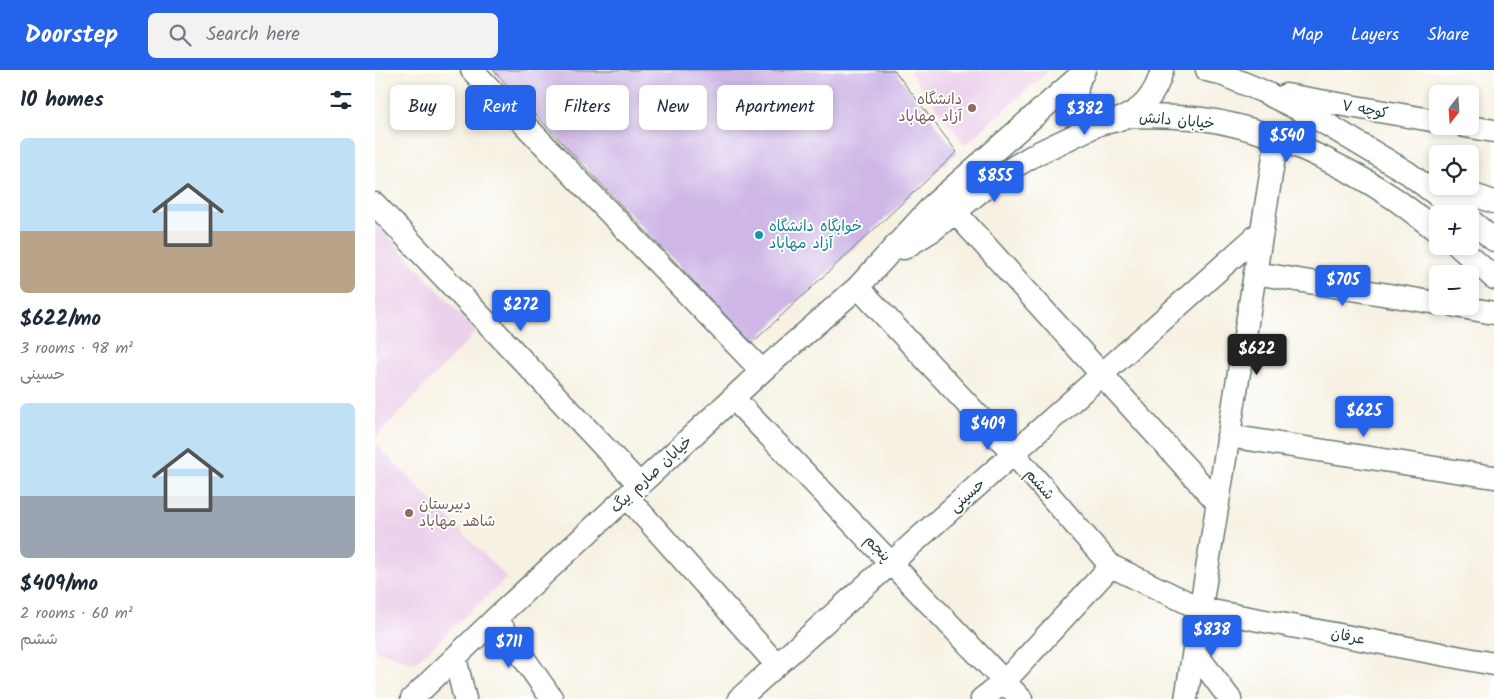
<!DOCTYPE html>
<html lang="en">
<head>
<meta charset="utf-8">
<style>
	body { margin:0; font-family:Kalam,"Playpen Sans Arabic",sans-serif; background:#f2f2f3; color:#1f2937; height:100vh; display:flex; flex-direction:column; font-size:19px; white-space:nowrap }
	* { box-sizing:border-box; margin:0 }
	p { font-size:16px; color:#747a83 }
	.icon { flex:none; width:28px; height:28px; fill:none; stroke:currentColor; stroke-width:2; stroke-linecap:round; stroke-linejoin:round }
	.map { position:relative; flex:1; overflow:hidden }
	.side { display:flex; flex-direction:column; background:#fff; width:375px }
	.side>* { flex:none }
	.top-card { position:absolute; left:15px; top:15px; width:475px; height:45px; display:flex; gap:10px }
	.needle { width:32px; rotate:197deg }
	.buttons { position:absolute; left:1054px; top:15px; display:grid; gap:10px }
	.buttons a { display:grid; place-items:center; width:50px; height:50px; border-radius:8px; background:#fff; box-shadow:0 2px 8px #0003; font-size:25px }
	.price { position:absolute; translate:-50% -42px; padding:0 11px; border-radius:5px; background:#2563eb; color:#fff; font-size:16px; line-height:32px; filter:drop-shadow(0 1px 2px #0008) }
	.price::after { content:''; position:absolute; left:50%; top:30px; width:15px; height:11px; margin-left:-8px; background:inherit; clip-path:polygon(0 0,100% 0,50% 100%) }
	.price.on { background:#222; color:#fff }
	ul { padding:0; list-style:none }
	li { display:grid; align-content:center; gap:10px; height:265px; padding:0 20px }
	li span { display:grid; place-items:center; height:155px; border-radius:8px; color:#555 }
	li>.icon { margin-inline-start:auto }
	span .icon { width:90px; height:90px; fill:#fffc; stroke-width:1 }
	li b { font-size:21px }
	h2 { display:flex; justify-content:space-between; align-items:center; height:60px; padding:0 20px; font-size:21px }
	.chip { padding:0 18px; border-radius:8px; background:#fff; box-shadow:0 2px 8px #0003; font-size:18px; line-height:45px }
	.chip.on { background:#2563eb; color:#fff }
	header { display:flex; align-items:center; gap:30px; box-sizing:border-box; height:70px; padding:0 25px; background:#2563eb; color:#fff }
	header strong { font-size:24px }
	nav { display:flex; gap:28px; margin-inline-start:auto; font-size:18px }
	.search { width:350px; height:45px; background:#f2f2f3; display:flex; align-items:center; gap:12px; box-sizing:border-box; padding:0 18px; border-radius:8px; color:#747a83; font-size:19px }
	main { display:flex; flex:1; min-height:0 }
	.map>svg:first-child { display:block }
	.built { fill:#ecd1ea }
	.building { fill:#ceb6e6 }
	.lines { fill:none; stroke-linecap:round; stroke-linejoin:round }
	.minor-casing { stroke:#6a7c71; stroke-width:25 }
	.minor { stroke:#fff; stroke-width:22 }
	.education-dot { fill:#8d6e63; stroke:#fff; stroke-width:2 }
	.culture-dot { fill:#0f9aa8; stroke:#fff; stroke-width:2 }
	.labels { text-anchor:middle; stroke-width:4; stroke-linejoin:round; paint-order:stroke }
	.education-label { font-size:15px; fill:#785e54; stroke:#fff; text-anchor:end }
	.street-label { font-size:15px; fill:#1f3d34; stroke:#fff }
	.culture-label { font-size:15px; fill:#0d838f; stroke:#fff; text-anchor:start }
</style>
</head>
<body>
<header>
<strong>Doorstep</strong>
<div class="search"><svg class="icon" aria-label="search" viewBox="0 0 24 24"><circle cx="10" cy="10" r="6"/><path d="M15 15l6 6"/></svg>Search here</div>
<nav><a>Map</a><a>Layers</a><a>Share</a></nav>
</header>
<main>
<section class="side">
<h2>10 homes<svg class="icon" aria-label="filters" viewBox="0 0 24 24"><path d="M4 7h16M4 17h16"/><circle cx="9" cy="7" r="2"/><circle cx="15" cy="17" r="2"/></svg></h2>
<ul>
<li><span style="background:linear-gradient(#bfe0f5 60%,#b9a48a 0)"><svg class="icon" aria-label="home" viewBox="0 0 24 24"><path d="M3 11l9-7 9 7M6 9v11h12V9"/></svg></span><div><b>$622/mo</b><p>3 rooms · 98 m²</p><p>حسینی</p></div></li>
<li><span style="background:linear-gradient(#bfe0f5 60%,#9aa5b1 0)"><svg class="icon" aria-label="home" viewBox="0 0 24 24"><path d="M3 11l9-7 9 7M6 9v11h12V9"/></svg></span><div><b>$409/mo</b><p>2 rooms · 60 m²</p><p>ششم</p></div></li>
</ul>
</section>
<div class="map">
<svg width="1119" height="629" viewBox="0 0 1119 629">
	<rect width="100%" height="100%" fill="#fff"/>
	<filter id="ink" filterUnits="userSpaceOnUse"><feTurbulence type="fractalNoise" baseFrequency=".02" numOctaves="2"/><feDisplacementMap in="SourceGraphic" scale="10" xChannelSelector="R" yChannelSelector="G"/><feConvolveMatrix kernelMatrix="1 2 1 2 8 2 1 2 1" color-interpolation-filters="sRGB"/></filter>
	<filter id="wash" filterUnits="userSpaceOnUse"><feTurbulence type="fractalNoise" baseFrequency=".0096" numOctaves="4" result="noise"/><feDisplacementMap in="SourceGraphic" scale="20" xChannelSelector="R" yChannelSelector="G"/><feGaussianBlur stdDeviation="1.12" result="paint"/><feColorMatrix in="noise" values="0 0 0 0 0 0 0 0 0 0 0 0 0 0 0 0 0 1.4 0 .05"/><feComposite in="paint" operator="in"/></filter>
	<g filter="url(#wash)">
		<rect width="100%" height="100%" fill="#f6f1e2"/>
		<path class="built" d="M533,0H674L590,75Z
			M0,151L101,262L0,368Z
			M2,375L132,508L39,593L0,580V378Z"/>
		<g id="blocks">
			<path class="building" d="M118,0H519L582,82L377,273Z"/>
		</g>
	</g>
	<g filter="url(#ink)">
		<use href="#blocks" fill-opacity="0" stroke="#6a7c71" stroke-width="1"/>
		<g class="lines">
			<g class="minor-casing">
				<path id="minor" d="M97,0L387,301
					M709,0C697,19 698,49 726,53C731,53 737,51 742,50C766,43 781,24 787,0
					M832,0L844,3L887,21L943,49L1033,103L1087,144
					M911,25L1062,51
					M754,46C778,46 803,46 827,49C891,57 966,93 1020,129C1034,139 1048,150 1062,161
					M1090,56L1119,61
					M1072,116L1119,132
					M0,134L265,415
					M580,142L843,433
					M1095,150L1119,170
					M1083,176L1119,208
					M529,178L558,160L624,106L661,84L726,53
					M880,203L1062,233
					M483,217L638,383L736,496L826,539L1119,594
					M1081,236L1119,243
					M358,328L646,629
					M853,366L1119,407
					M252,427L402,595
					M121,548L177,629
					M819,581L855,629
					M80,588L90,629
					M37,629L121,548L387,301L483,217L558,135L708,3
					M364,629L887,161
					M607,629L629,612L736,496
					M811,629L902,68"/>
			</g>
			<use href="#minor" class="minor"/>
		</g>
	</g>
	<g class="education-dot">
		<circle cx="597" cy="38" r="5"/>
		<circle cx="34" cy="443" r="5"/>
	</g>
	<circle class="culture-dot" cx="384" cy="165" r="5"/>
	<g class="labels">
		<g class="education-label">
			<text x="587" y="34">دانشگاه<tspan x="587" dy="17">آزاد مهاباد</tspan></text>
			<text x="44" y="439" text-anchor="start">دبیرستان<tspan x="44" dy="17">شاهد مهاباد</tspan></text>
		</g>
		<g class="street-label">
			<text transform="translate(990 39) rotate(10)" y="5">کوچه ۷</text>
			<text transform="translate(802 50) rotate(5)" y="5">خیابان دانش</text>
			<text transform="translate(276 404) rotate(-43)" y="5">خیابان صارم بیگ</text>
			<text transform="translate(665 414) rotate(49)" y="5">ششم</text>
			<text transform="translate(592 425) rotate(-42)" y="5">حسینی</text>
			<text transform="translate(503 478) rotate(46)" y="5">پنجم</text>
			<text transform="translate(973 566) rotate(11)" y="5">عرفان</text>
		</g>
		<g class="culture-label">
			<text x="394" y="161">خوابگاه دانشگاه<tspan x="394" dy="17">آزاد مهاباد</tspan></text>
		</g>
	</g>
</svg>
<div class="buttons">
<a><svg class="needle" viewBox="-14 -14 28 28"><path d="M0-13l5 13h-10z" fill="#e53935"/><path d="M0 13l5-13h-10z" fill="#747a83"/></svg></a>
<a><svg class="icon" aria-label="locate" viewBox="0 0 24 24"><circle cx="12" cy="12" r="6"/><path d="M12 2v4M12 18v4M2 12h4M18 12h4"/></svg></a>
<a>+</a>
<a>−</a>
</div>
<b class="price" style="left:710px;top:66px">$382</b>
<b class="price" style="left:912px;top:93px">$540</b>
<b class="price" style="left:620px;top:133px">$855</b>
<b class="price" style="left:968px;top:237px">$705</b>
<b class="price" style="left:146px;top:262px">$272</b>
<b class="price on" style="left:882px;top:306px">$622</b>
<b class="price" style="left:989px;top:368px">$625</b>
<b class="price" style="left:613px;top:381px">$409</b>
<b class="price" style="left:837px;top:587px">$838</b>
<b class="price" style="left:134px;top:599px">$711</b>
<div class="top-card">
<a class="chip">Buy</a>
<a class="chip on">Rent</a>
<a class="chip">Filters</a>
<a class="chip">New</a>
<a class="chip">Apartment</a>
</div>
</div>
</main>
</body>
</html>
